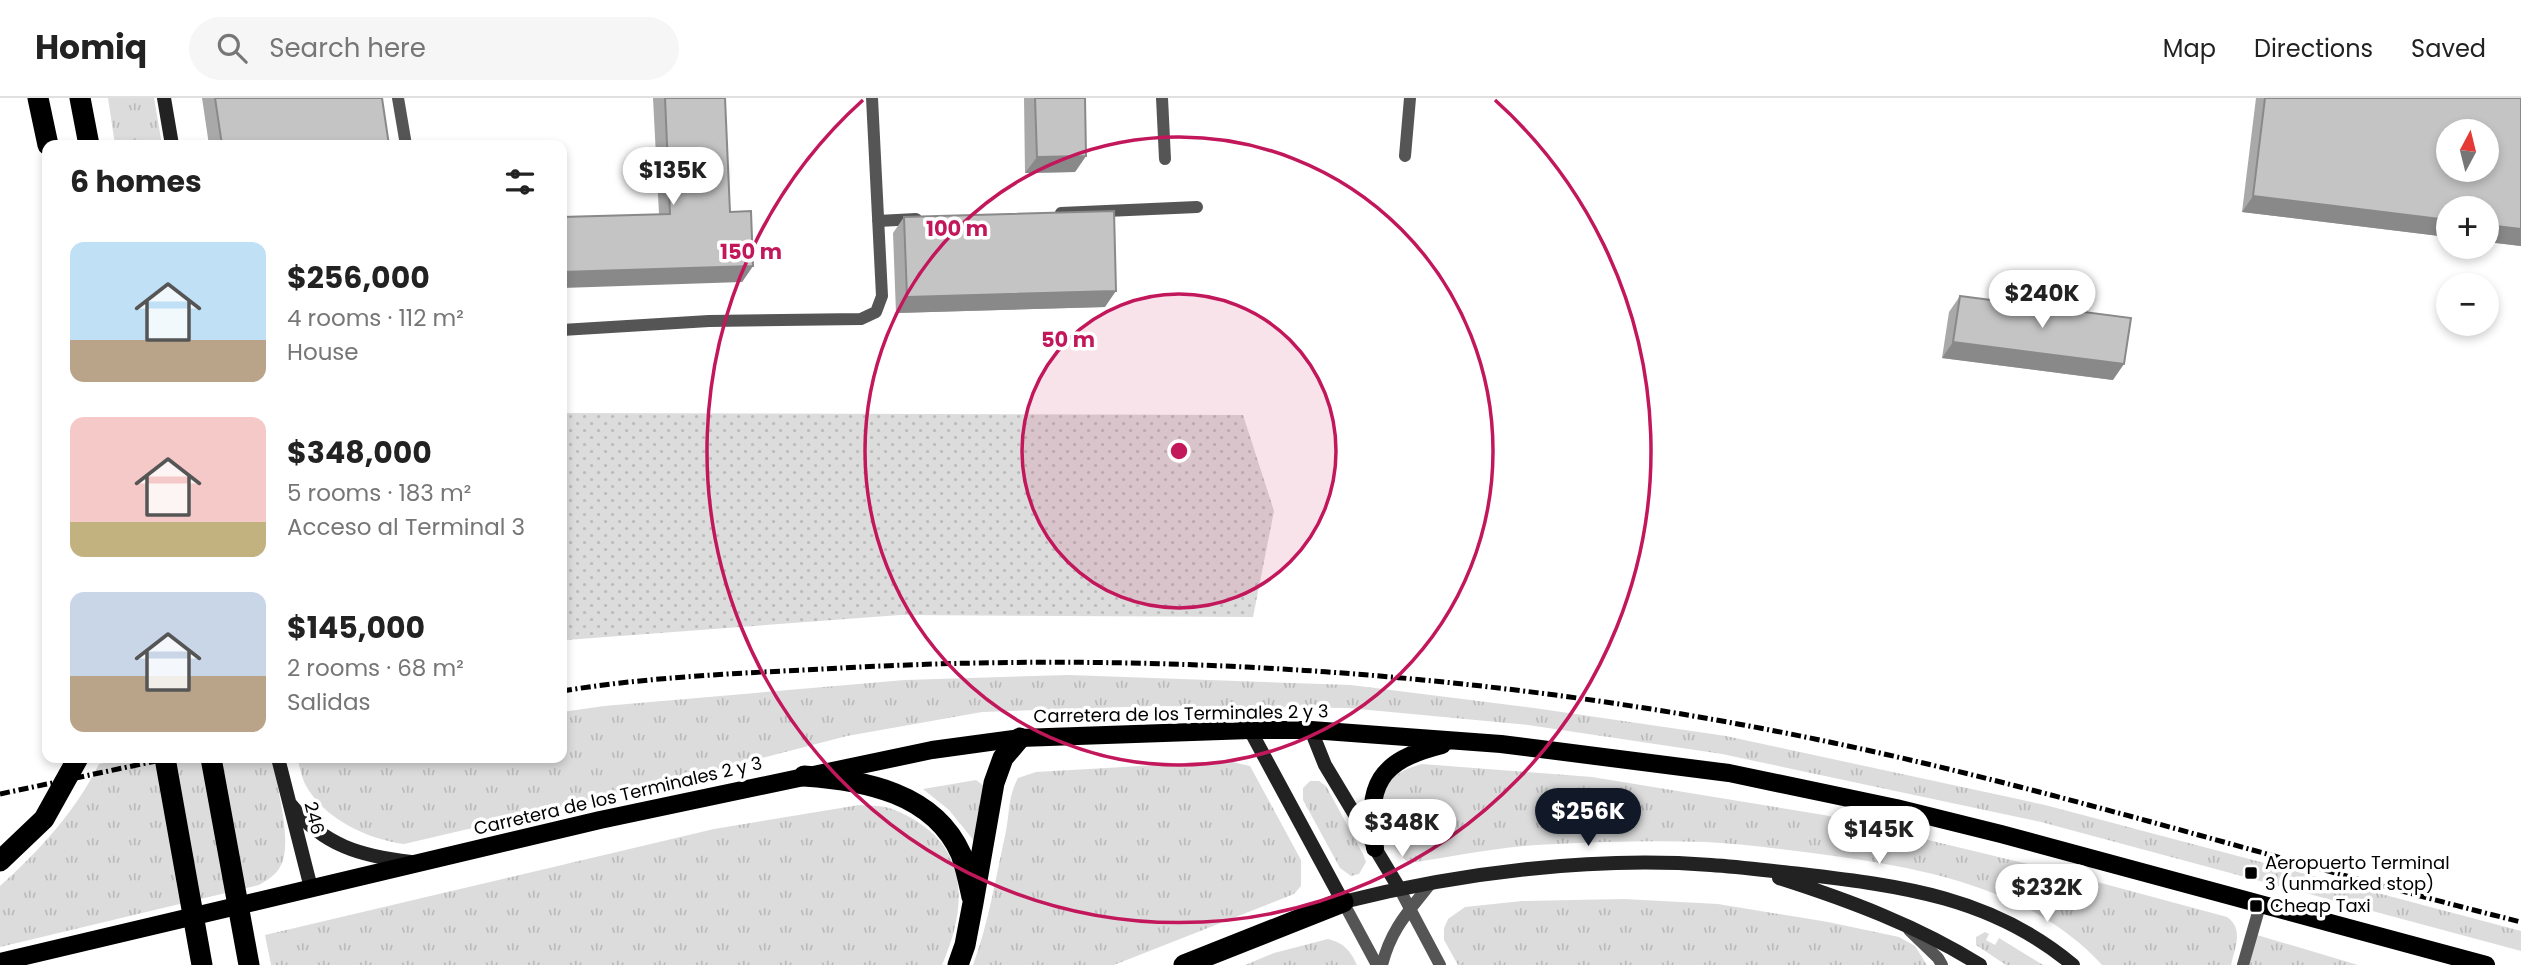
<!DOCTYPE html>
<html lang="en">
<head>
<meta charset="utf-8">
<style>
	body { margin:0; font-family:Poppins,sans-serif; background:#f6f6f6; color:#222; height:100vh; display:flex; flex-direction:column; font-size:26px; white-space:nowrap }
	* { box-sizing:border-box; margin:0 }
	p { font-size:23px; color:#767676 }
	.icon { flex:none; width:38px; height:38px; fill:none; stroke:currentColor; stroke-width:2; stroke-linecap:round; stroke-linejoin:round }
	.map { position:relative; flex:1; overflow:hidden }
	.details { position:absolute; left:42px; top:42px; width:525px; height:623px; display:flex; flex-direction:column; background:#fff; border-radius:14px; box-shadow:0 4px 10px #0003 }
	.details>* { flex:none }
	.needle { width:46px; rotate:7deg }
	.fabs { position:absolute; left:2436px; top:21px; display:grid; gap:14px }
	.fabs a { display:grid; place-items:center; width:63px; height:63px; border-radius:50%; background:#fff; box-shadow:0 4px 10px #0003; font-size:35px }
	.price { position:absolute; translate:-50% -60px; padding:0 16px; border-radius:24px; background:#fff; color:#222; font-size:23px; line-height:46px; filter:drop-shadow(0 2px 4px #0008) }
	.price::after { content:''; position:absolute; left:50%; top:42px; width:21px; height:16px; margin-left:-10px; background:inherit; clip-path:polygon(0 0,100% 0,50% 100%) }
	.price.current { background:#111827; color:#fff }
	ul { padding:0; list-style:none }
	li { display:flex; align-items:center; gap:21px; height:175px; padding:0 28px }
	li span { display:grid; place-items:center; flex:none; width:196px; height:140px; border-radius:14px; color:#555 }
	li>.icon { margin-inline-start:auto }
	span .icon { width:84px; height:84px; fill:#fffc; stroke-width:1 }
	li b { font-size:30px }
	h2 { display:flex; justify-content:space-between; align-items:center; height:84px; padding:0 28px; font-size:30px }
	header { display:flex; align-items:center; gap:42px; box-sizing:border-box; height:98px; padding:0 35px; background:#fff; border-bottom:2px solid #e0e0e0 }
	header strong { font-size:33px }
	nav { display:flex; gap:38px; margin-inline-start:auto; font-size:24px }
	.search { width:490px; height:63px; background:#f6f6f6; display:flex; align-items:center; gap:18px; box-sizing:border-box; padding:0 24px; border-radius:38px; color:#767676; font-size:26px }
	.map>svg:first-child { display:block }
	.grass { fill:url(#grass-tufts) }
	.park { fill:url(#park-dots) }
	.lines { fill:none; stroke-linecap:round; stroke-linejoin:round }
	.lane { stroke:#555; stroke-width:12 }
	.secondary { stroke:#222; stroke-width:14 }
	.primary { stroke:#000; stroke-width:18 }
	.highway { stroke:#000; stroke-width:21 }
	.rail { stroke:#000; stroke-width:5; stroke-dasharray:10 3.5 2 3.5; stroke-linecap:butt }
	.wall { fill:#a9a9a9 }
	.shaded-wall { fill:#898989 }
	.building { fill:#c4c4c4; stroke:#898989; stroke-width:2; fill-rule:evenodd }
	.ring { fill:none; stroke:#c2185b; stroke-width:3.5 }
	.poi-dot { fill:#000; stroke:#fff; stroke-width:2.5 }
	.labels { text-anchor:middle; stroke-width:7; stroke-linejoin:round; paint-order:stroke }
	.street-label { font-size:18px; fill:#000; stroke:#fff }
	.poi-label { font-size:18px; fill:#000; stroke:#fff; text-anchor:start }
	.centre { fill:#c2185b; stroke:#fff; stroke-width:3.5 }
	.ring-label { font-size:21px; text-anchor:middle; font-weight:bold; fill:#c2185b; stroke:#fff; stroke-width:7; stroke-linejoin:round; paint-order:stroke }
</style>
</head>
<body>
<header>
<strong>Homiq</strong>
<div class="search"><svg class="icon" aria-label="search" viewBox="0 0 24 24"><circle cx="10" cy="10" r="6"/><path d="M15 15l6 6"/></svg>Search here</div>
<nav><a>Map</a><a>Directions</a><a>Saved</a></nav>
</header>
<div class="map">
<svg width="2521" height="867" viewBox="0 0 2521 867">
	<defs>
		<pattern id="grass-tufts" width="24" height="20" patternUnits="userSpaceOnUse" patternTransform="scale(1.75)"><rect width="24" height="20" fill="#dcdcdc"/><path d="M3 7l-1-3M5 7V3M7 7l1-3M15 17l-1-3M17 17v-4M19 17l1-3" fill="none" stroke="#bbb"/></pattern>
		<pattern id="park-dots" width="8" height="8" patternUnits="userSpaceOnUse" patternTransform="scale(1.75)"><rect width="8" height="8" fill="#dcdcdc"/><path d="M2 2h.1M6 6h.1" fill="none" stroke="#bbb" stroke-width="1.8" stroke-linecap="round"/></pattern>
	</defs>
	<rect width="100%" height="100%" fill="#fff"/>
	<path class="grass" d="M108,0H154L162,47H115Z
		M1069,577L1351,587L1534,610L1726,638L2045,707L2521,833V853L2041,724L1722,656L1528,627L1348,610L1154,608L982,614L847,638L681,681L404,746C367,741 324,721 305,686C301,678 300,668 297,660H562V614L604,608L905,582Z
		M129,660H272C276,686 294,746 280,769C275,778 267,782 259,787L0,849V788C40,752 75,714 99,666Z
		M1228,663L1250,668L1301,762V788L1294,796L1114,867H973C989,824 996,778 1006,733C1010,713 1008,699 1018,680L1036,674Z
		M1422,666L1592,679L1824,717L2053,772L2227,819C2244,831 2235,849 2231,867H2102C2033,791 1924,770 1827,757C1787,752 1746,746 1706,744C1649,742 1592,744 1536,747C1494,750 1451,759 1409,765C1400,758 1395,749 1389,739C1369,703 1382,676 1422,666Z
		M976,682L984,688L975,744L949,712L923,691Z
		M1310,683H1319L1326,688L1363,756L1366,764L1359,776L1351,778L1340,770L1303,702V690Z
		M859,707C870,708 882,707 892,711C967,740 971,801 942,867H271L265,837L714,731Z
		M1624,801L1718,806L1828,824L1899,839L1915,848L1927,867H1458L1444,842V830L1448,821L1465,809L1522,803Z
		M1985,834L1989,836L1986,842L1995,847L1999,840L2043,867H2006L1976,847V839Z
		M2257,837L2358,867H2249Z
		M1328,841C1344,845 1350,852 1357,867H1245L1274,855Z"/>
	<path class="park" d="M562,315L1243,317L1274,413L1253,519L900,517L566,542L562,517Z"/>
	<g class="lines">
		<path class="lane" d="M398,0L406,47
			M1162,0L1165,61
			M1405,58L1410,0
			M1061,115L1197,109
			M878,123L916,121
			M562,232L709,223L861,221L876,214L882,198L872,0
			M1399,790L1440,867
			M1343,804L1377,867
			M1909,832L1938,860L1942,867
			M1382,867C1391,831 1408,814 1431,785
			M2243,867L2261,804"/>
		<path class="secondary" d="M164,0L172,47
			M1250,632L1343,804C1458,775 1593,758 1711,767C1741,769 1771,773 1801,776C1902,788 1992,799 2073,867
			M1311,632L1325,667L1399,790
			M278,660L311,790
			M291,707C324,748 361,758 411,764
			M1779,780C1848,802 1918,828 1980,867"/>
		<path class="primary" d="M1375,750C1366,687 1378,663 1442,647
			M0,864L600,722L932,652L1020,640L1250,632H1311L1501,646L1729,675L1896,710L2001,736L2486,867"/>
		<path class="highway" d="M38,0L48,47
			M80,0L89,47
			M165,660L202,867
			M211,660L249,867
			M804,678C864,682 934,695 961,756C966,770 969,785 972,799
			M0,763L44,721L78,660
			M958,867L965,847L973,805L994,685L1003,660L1020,640
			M1184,867L1343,804"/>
		<path class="rail" d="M562,593C654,578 748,575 841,570C1172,552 1510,576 1834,645C2066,694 2292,767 2521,824
			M0,696L170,660"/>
	</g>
	<path class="wall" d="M202,0H382L389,47H209Z
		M653,0H725L730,114L753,168L742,184L659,116Z
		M1024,0H1085L1086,58L1075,74L1025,75Z
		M2256,0H2521V148L2242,114Z
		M904,119L1105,209L896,215L893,135Z
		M1960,198L2113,282L1942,260L1949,214Z"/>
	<path class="shaded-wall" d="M1086,58L1075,74L1025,75L1037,59Z
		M2253,98L2448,122V139L2242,114Z
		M2487,127L2521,131V148L2487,144Z
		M753,168L742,184L562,190V174Z
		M1116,193L1105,209L896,215L907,199Z
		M1953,244L2124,266L2113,282L1942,260Z"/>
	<path class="building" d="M215,0H382L389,47H222Z
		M665,0H725L730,114L751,113L753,168L562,174V119L670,116Z
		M1035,0H1085L1086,58L1037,59Z
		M2265,0H2521V131L2487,127V110H2448V122L2253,98ZM2448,33H2487V72H2448Z
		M1114,113L1116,193L907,199L904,119Z
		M1960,198L2131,220L2124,266L1953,244Z"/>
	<circle cx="1179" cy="353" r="157" fill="#c2185b" fill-opacity=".12"/>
	<g class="ring">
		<circle cx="1179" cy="353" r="157"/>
		<circle cx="1179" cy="353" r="314"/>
		<path d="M1495 2A472 472 0 1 1 863 2"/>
	</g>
	<g class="poi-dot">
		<rect x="2244" y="768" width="14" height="14" rx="3.5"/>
		<rect x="2249" y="801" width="14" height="14" rx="3.5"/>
	</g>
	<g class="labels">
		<g class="street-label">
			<text transform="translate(1181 616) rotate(-1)" y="6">Carretera de los Terminales 2 y 3</text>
			<text transform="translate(618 698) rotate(-13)" y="6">Carretera de los Terminales 2 y 3</text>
			<text transform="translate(314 720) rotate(76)" y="6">246</text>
		</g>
		<g class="poi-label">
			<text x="2265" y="771">Aeropuerto Terminal<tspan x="2265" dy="21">3 (unmarked stop)</tspan></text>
			<text x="2270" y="814">Cheap Taxi</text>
		</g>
	</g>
	<circle cx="1179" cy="353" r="10" class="centre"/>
	<g class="ring-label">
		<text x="957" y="138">100 m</text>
		<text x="751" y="161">150 m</text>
		<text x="1068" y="249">50 m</text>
	</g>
</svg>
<div class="fabs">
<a><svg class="needle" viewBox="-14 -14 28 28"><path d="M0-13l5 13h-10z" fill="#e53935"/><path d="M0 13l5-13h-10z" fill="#767676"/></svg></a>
<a>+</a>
<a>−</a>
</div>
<b class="price" style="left:673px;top:109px">$135K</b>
<b class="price" style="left:2042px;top:232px">$240K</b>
<b class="price current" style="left:1588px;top:750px">$256K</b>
<b class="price" style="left:1402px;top:761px">$348K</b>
<b class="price" style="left:1879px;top:768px">$145K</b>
<b class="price" style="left:2047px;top:826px">$232K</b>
<section class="details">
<h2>6 homes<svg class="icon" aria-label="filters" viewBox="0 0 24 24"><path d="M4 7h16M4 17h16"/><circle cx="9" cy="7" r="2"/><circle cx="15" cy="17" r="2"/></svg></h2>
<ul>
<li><span style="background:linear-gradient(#bfe0f5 70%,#b9a48a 0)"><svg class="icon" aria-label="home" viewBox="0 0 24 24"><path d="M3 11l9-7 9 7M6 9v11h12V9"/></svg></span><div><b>$256,000</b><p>4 rooms · 112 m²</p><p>House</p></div></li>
<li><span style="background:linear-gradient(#f6c9c9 75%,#c2b280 0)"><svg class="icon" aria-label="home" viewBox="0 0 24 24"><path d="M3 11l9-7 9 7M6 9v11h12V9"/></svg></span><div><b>$348,000</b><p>5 rooms · 183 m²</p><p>Acceso al Terminal 3</p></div></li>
<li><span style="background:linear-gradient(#c9d6e8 60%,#b9a48a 0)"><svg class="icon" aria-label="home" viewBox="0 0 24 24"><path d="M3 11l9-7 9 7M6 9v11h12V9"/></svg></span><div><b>$145,000</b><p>2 rooms · 68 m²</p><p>Salidas</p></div></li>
</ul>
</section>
</div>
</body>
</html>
